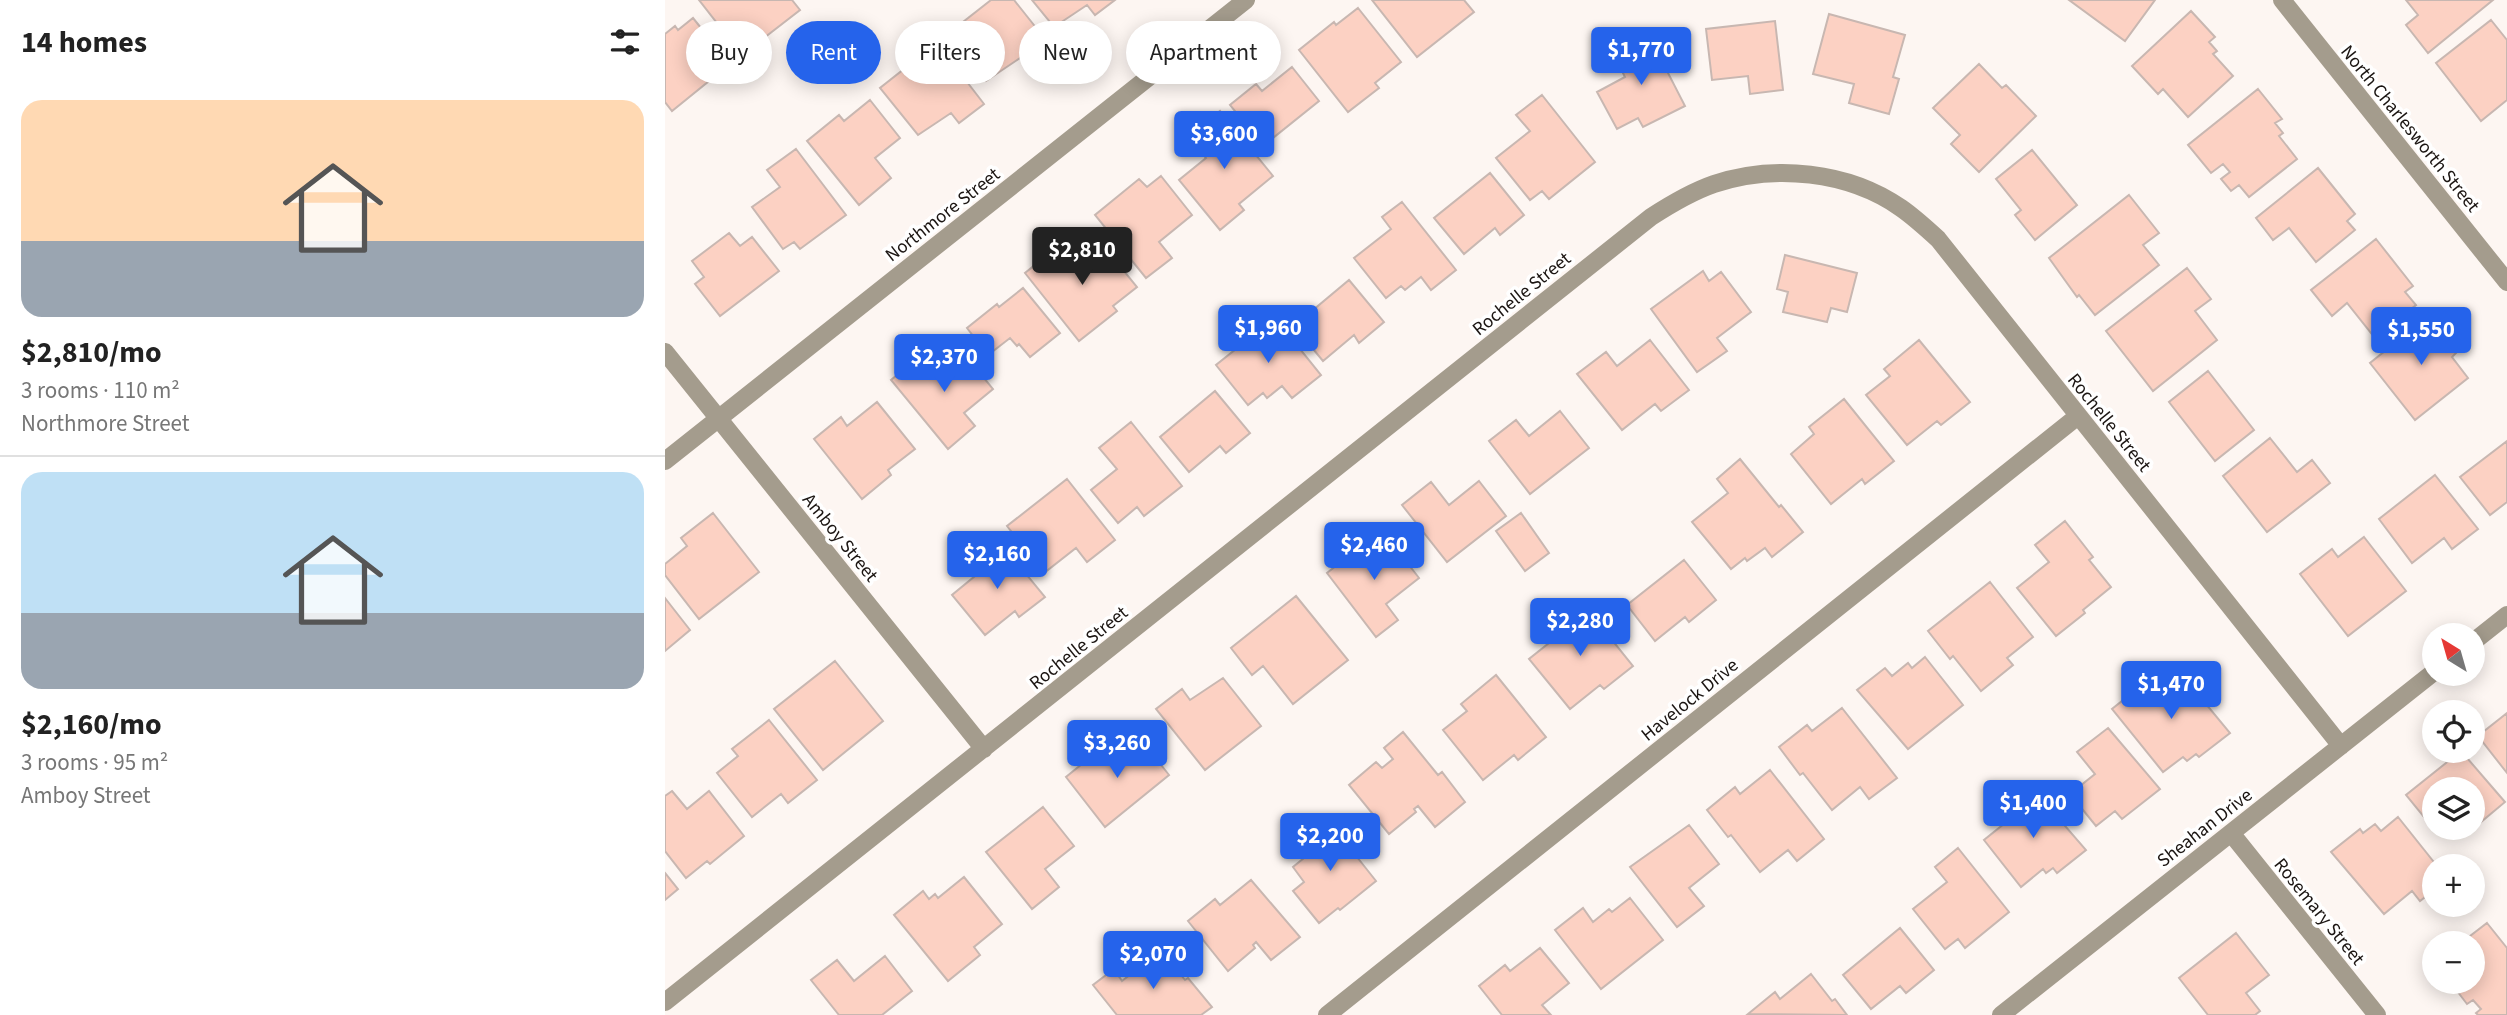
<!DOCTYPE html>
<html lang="en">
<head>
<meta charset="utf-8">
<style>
	body { margin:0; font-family:"Source Sans 3",sans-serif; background:#f2f2f2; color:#222; height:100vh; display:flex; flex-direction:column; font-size:26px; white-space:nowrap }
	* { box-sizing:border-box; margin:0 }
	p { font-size:23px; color:#767676 }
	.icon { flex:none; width:38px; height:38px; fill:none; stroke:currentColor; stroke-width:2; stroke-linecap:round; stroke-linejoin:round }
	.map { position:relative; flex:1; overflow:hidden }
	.details { display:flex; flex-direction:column; background:#fff; width:665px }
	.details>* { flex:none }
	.top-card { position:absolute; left:21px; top:21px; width:665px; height:63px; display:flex; gap:14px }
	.needle { width:46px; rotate:323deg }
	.tools { position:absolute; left:1757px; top:623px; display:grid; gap:14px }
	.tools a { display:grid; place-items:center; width:63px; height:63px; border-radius:50%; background:#fff; box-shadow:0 4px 18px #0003; font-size:35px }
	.price { position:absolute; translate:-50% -60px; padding:0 16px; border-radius:7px; background:#2563eb; color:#fff; font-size:23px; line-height:46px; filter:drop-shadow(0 2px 4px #0008) }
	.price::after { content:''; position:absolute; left:50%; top:42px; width:21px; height:16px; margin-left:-10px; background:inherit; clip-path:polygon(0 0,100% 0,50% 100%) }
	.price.on { background:#222; color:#fff }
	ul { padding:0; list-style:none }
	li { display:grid; align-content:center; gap:14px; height:371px; padding:0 21px }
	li+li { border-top:2px solid #e0e0e0 }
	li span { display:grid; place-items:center; height:217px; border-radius:21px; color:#555 }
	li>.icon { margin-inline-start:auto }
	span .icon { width:126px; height:126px; fill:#fffc; stroke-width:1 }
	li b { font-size:30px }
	h2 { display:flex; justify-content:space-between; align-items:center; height:84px; padding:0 21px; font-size:30px }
	.chip { padding:0 24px; border-radius:32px; background:#fff; box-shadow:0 4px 18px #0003; font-size:24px; line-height:63px }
	.chip.on { background:#2563eb; color:#fff }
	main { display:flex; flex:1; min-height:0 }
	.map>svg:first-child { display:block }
	.building { fill:#fcd1c3; stroke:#c8b7b1; stroke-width:2 }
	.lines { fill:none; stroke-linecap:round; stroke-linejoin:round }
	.street { stroke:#a49c8d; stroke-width:18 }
	.labels { text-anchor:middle; stroke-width:7; stroke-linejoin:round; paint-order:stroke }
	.street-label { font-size:19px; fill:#1b1512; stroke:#fff }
</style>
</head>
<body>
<main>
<section class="details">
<h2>14 homes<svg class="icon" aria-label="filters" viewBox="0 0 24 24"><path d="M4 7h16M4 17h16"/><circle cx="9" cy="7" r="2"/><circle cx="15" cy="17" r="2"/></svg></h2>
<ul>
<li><span style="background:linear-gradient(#ffd9b3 65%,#9aa5b1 0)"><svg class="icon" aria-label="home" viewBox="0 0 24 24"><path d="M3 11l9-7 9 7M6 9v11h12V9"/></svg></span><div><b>$2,810/mo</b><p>3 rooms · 110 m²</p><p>Northmore Street</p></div></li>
<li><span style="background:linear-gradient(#bfe0f5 65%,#9aa5b1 0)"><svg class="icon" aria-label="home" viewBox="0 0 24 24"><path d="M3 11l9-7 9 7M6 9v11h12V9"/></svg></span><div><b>$2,160/mo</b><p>3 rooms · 95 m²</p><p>Amboy Street</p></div></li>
</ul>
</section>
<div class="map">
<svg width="1842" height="1015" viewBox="0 0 1842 1015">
	<rect width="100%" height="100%" fill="#fdf6f2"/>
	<path class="building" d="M34,0H127L135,10L77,55Z
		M326,0H349L388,49L363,69L355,58L321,81L284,33Z
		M367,0H450L430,15L422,5L389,27Z
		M707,0H799L809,12L752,57Z
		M1404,0H1490L1460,41Z
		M1741,0H1828L1763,53L1741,25L1753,15Z
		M693,8L736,62L710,83L714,88L683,112L634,50L669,22L671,25Z
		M1526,11L1550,37L1544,42L1552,51L1548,54L1568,76L1523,117L1498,89L1493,94L1467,66Z
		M1164,14L1240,35L1228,77L1234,79L1224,114L1184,103L1189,84L1148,74Z
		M28,18L65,64L7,111L0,102V34L10,26L13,30Z
		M1826,20L1842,40V100L1816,121L1771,63Z
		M1110,21L1118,90L1085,94L1083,76L1047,80L1041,29Z
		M983,34L1020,106L978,127L973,118L952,129L932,92L960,77L948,53Z
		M272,43L319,104L294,123L286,113L253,135L215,88Z
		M1314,64L1337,88L1341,85L1371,116L1314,172L1286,144L1295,135L1268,108Z
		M627,67L654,101L598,146L565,105L591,84L597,91Z
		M1593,89L1617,119L1610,123L1618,133L1614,136L1632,159L1584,197L1574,185L1566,191L1556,179L1565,172L1558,164L1546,173L1523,145Z
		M877,95L930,162L884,199L877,191L865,200L831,158L865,131L851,115Z
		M205,100L235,138L210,158L226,178L194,205L142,141L174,115L179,121Z
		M555,111L608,176L574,204L579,210L555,230L514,180L541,158L524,137Z
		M131,149L181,215L135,249L129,242L118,249L87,207L115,187L102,170Z
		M1367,150L1412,205L1370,240L1350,215L1356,210L1331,179Z
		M1653,168L1690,214L1682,221L1690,230L1651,262L1624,228L1608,240L1591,218Z
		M825,173L859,215L835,235L830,228L799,254L769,218Z
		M496,176L527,215L494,242L507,258L481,278L430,215L474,179L482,187Z
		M1464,195L1494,233L1478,245L1494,265L1430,315L1414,295L1412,297L1384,258Z
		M737,202L791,270L766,290L756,277L740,290L736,286L721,298L689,258L726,229L717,217Z
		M64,233L75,246L87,237L114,271L55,316L30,284L39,277L27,261Z
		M432,238L472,287L448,306L452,311L414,341L360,273L386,252L395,263L404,256L406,259Z
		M1711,239L1748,286L1740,292L1751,305L1710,338L1682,303L1667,316L1646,290Z
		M1120,255L1192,273L1182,312L1166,308L1162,322L1118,312L1123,292L1112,289Z
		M1522,268L1546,299L1530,311L1552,340L1488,391L1441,331Z
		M1038,271L1044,281L1056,272L1086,312L1052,338L1062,351L1032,372L986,309Z
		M684,280L719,322L694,343L689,335L658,361L629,326Z
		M358,288L395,333L365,357L354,344L352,346L345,338L323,355L302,328L332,304L334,307Z
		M1769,312L1789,339L1783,344L1791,353L1787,357L1803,378L1750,420L1705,363Z
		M610,318L656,375L627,398L617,386L602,398L598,393L583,405L551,365Z
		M985,340L1024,390L996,411L990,404L957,430L912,374L941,352L952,366Z
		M1254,340L1305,402L1276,425L1272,421L1242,445L1201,395L1225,376L1219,369Z
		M296,350L328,389L299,413L310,426L283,449L226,380L252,359L261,370L277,357L281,361Z
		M1543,371L1589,430L1550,461L1504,402Z
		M550,391L585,433L561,453L555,446L524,472L495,437Z
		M1179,399L1229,461L1200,484L1197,479L1166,504L1126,454L1149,434L1144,427Z
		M212,402L250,449L223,470L226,475L197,499L149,439L176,417L182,426Z
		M895,411L924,448L865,494L824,441L851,420L864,436Z
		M466,422L517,486L479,516L472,507L453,523L426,490L452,469L434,448Z
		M1605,438L1632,472L1647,460L1665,483L1602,532L1558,476Z
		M1842,441V502L1825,515L1795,477Z
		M1075,459L1114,507L1116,505L1138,532L1107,557L1100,548L1082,561L1080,558L1066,569L1027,522L1063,493L1052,479Z
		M1770,475L1813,529L1787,549L1779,538L1747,563L1714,519Z
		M402,479L450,540L422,562L411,548L379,573L342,526Z
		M814,481L841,516L782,562L737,505L766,482L784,505Z
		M48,513L94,572L34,619L0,575V564L22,546L16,538Z
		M856,513L884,553L860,571L831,531Z
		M1400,521L1428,557L1424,560L1446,587L1418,610L1420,613L1391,636L1352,588L1384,562L1370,545Z
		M1699,537L1741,591L1683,636L1635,574L1667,549L1673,557Z
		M723,538L754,578L721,604L733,620L711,637L662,573L705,539L712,547Z
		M330,542L340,554L343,552L380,597L354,617L350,611L320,635L287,595L321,567L312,556Z
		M1019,560L1051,600L1024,622L1020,617L990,641L962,605Z
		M1325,582L1368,637L1342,658L1348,665L1316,691L1288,656L1285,659L1263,631Z
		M631,596L683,660L628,704L598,666L587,675L566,648Z
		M0,598L25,630L0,651Z
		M918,604L968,666L939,689L935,685L905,709L864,659L889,639L883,632Z
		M1260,657L1298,705L1243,749L1192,690L1220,668L1227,676L1243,663L1247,668Z
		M170,661L218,721L158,770L109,709Z
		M1512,669L1565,733L1534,757L1531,754L1522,761L1518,757L1498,772L1447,709L1477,685L1483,692Z
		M831,675L881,737L853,760L849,755L818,780L778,730L802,711L796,704Z
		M558,678L596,726L540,770L491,709L517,689L525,700Z
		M1177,708L1232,778L1204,799L1195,787L1167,810L1138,773L1135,775L1114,747L1142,725L1147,731Z
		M1842,713V773L1813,736Z
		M104,720L152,780L123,803L116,794L87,817L52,773L73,756L67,749Z
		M1443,728L1495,789L1457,819L1450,811L1431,826L1405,794L1430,774L1412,752Z
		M738,732L773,775L777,772L800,802L770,827L753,806L749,809L751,812L724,834L684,785L711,762L717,768L728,759L719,748Z
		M474,737L504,775L440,827L401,777L433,751L442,763Z
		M1796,751L1840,802L1816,822L1808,812V789H1769V828H1779L1772,833L1741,795Z
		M1105,770L1159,839L1132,861L1123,850L1095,872L1066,835L1063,837L1042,810L1070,787L1075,794Z
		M1368,789L1421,850L1392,873L1388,868L1381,873L1378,869L1356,887L1319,840L1345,819L1339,812Z
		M7,791L22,809L44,791L79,836L45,864L42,861L21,878L0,851V796Z
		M378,807L409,846L380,869L394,887L367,909L321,852Z
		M1733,817L1772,866H1769V890L1755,901L1747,891L1719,914L1666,852L1695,829L1698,833L1710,824L1716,831Z
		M661,818L711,881L675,910L673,908L654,923L628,891L639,882L628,867L650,849L639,836Z
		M1024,825L1054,864L1024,888L1039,906L1012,927L965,867Z
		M1293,848L1344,912L1300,948L1293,939L1280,949L1248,909L1282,882L1270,867Z
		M0,873L13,889L0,900Z
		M299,877L337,924L309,947L315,955L283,981L229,915L258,891L264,899L270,894L273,898Z
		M586,880L635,937L606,960L591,942L588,945L590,948L563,971L523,921L550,899L555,905Z
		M965,898L998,940L936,989L890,930L918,908L928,922L944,909L947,912Z
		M1822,923L1842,948V1015H1813L1811,1013L1816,1009L1808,1000L1802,1004L1786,983L1808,982V943H1796Z
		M1235,928L1269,970L1241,993L1235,986L1206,1009L1178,975Z
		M1571,933L1604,975L1581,993L1595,1011L1590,1015H1543L1514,978Z
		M875,948L904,983L877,1005L886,1015H837L814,986L840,965L845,971Z
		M496,950L520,980L523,978L547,1007L536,1015H452L428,985L449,969L457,981Z
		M220,956L247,991L217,1015H174L146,980L172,960L189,981Z
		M1146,974L1167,1001L1170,999L1182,1015L1083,1014L1110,992L1115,999Z"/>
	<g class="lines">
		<path class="street" d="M1617,0L1842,282
			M0,352L319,749
			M0,461L581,0
			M1808,642L1842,615
			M1566,833L1712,1015
			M0,1002L986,217C1006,204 1026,192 1049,184C1109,164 1183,171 1236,208C1249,217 1261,228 1273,239L1676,746
			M662,1015L1413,416
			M1336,1015L1769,672"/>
	</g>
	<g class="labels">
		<g class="street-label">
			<text transform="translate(1746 128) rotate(51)" y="7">North Charlesworth Street</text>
			<text transform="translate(277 214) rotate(-38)" y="7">Northmore Street</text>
			<text transform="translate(856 293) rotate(-39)" y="7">Rochelle Street</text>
			<text transform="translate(1445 422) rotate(51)" y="7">Rochelle Street</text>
			<text transform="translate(176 537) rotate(51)" y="7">Amboy Street</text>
			<text transform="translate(413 647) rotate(-39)" y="7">Rochelle Street</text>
			<text transform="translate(1024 699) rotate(-39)" y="7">Havelock Drive</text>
			<text transform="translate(1539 827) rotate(-38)" y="7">Sheahan Drive</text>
			<text transform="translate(1655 911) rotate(51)" y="7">Rosemary Street</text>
		</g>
	</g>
</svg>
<div class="tools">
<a><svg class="needle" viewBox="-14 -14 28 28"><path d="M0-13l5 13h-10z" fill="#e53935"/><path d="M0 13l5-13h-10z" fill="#767676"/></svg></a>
<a><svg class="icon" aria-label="locate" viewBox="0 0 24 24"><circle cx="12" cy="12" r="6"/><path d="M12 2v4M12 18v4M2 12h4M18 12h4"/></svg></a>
<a><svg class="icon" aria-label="layers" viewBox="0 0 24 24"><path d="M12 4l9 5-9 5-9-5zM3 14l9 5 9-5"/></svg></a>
<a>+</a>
<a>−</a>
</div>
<b class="price" style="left:976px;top:87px">$1,770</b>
<b class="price" style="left:559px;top:171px">$3,600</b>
<b class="price on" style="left:417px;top:287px">$2,810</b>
<b class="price" style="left:603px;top:365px">$1,960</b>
<b class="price" style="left:1756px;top:367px">$1,550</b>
<b class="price" style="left:279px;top:394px">$2,370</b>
<b class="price" style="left:709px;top:582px">$2,460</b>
<b class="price" style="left:332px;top:591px">$2,160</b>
<b class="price" style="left:915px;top:658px">$2,280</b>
<b class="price" style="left:1506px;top:721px">$1,470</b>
<b class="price" style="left:452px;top:780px">$3,260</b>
<b class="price" style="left:1368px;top:840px">$1,400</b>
<b class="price" style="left:665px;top:873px">$2,200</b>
<b class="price" style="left:488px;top:991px">$2,070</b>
<div class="top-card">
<a class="chip">Buy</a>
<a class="chip on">Rent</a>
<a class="chip">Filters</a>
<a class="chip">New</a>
<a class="chip">Apartment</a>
</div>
</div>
</main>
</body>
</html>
